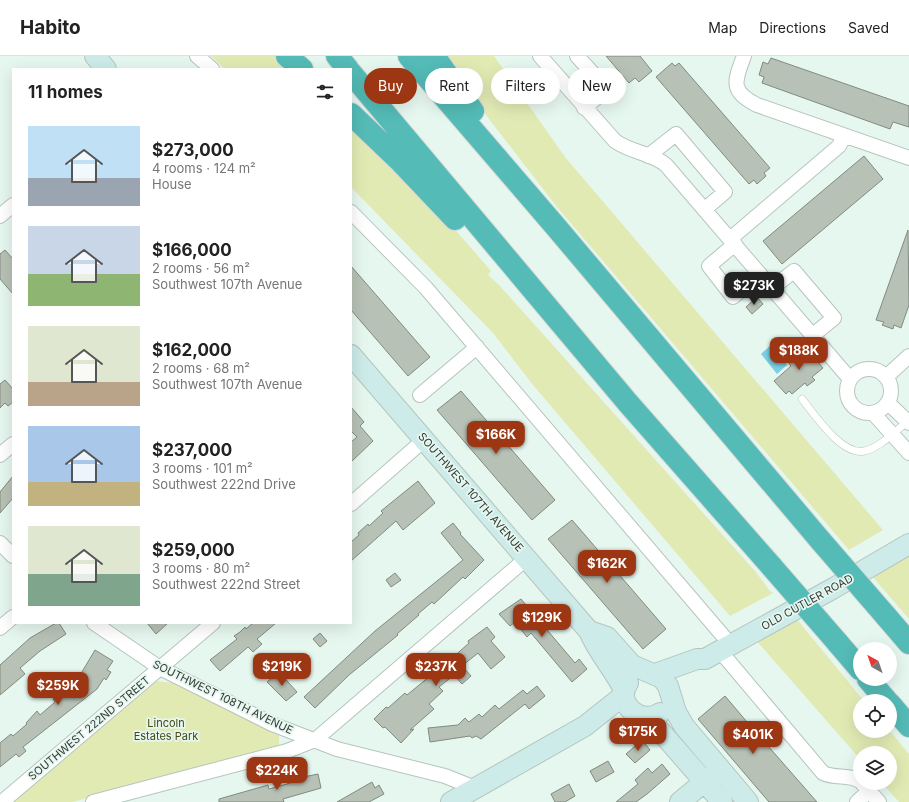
<!DOCTYPE html>
<html lang="en">
<head>
<meta charset="utf-8">
<style>
	body { margin:0; font-family:Inter,sans-serif; background:#f2f2f2; color:#222; height:100vh; display:flex; flex-direction:column; font-size:15px; white-space:nowrap }
	* { box-sizing:border-box; margin:0 }
	p { font-size:13px; color:#767676 }
	.icon { flex:none; width:22px; height:22px; fill:none; stroke:currentColor; stroke-width:2; stroke-linecap:round; stroke-linejoin:round }
	.map { position:relative; flex:1; overflow:hidden }
	.drawer { position:absolute; left:12px; top:12px; width:340px; height:556px; display:flex; flex-direction:column; background:#fff; border-radius:0px; box-shadow:0 4px 16px #0002 }
	.drawer>* { flex:none }
	.banner { position:absolute; left:364px; top:12px; width:380px; height:36px; display:flex; gap:8px }
	.needle { width:26px; rotate:320deg }
	.tools { position:absolute; left:853px; top:586px; display:grid; gap:8px }
	.tools a { display:grid; place-items:center; width:44px; height:44px; border-radius:50%; background:#fff; box-shadow:0 4px 16px #0002; font-size:20px }
	.price { position:absolute; translate:-50% -34px; padding:0 9px; border-radius:8px; background:#9d3612; color:#fff; font-size:13px; line-height:26px; filter:drop-shadow(0 1px 2px #0008) }
	.price::after { content:''; position:absolute; left:50%; top:24px; width:12px; height:9px; margin-left:-6px; background:inherit; clip-path:polygon(0 0,100% 0,50% 100%) }
	.price.current { background:#222; color:#fff }
	ul { padding:0; list-style:none }
	li { display:flex; align-items:center; gap:12px; height:100px; padding:0 16px }
	li span { display:grid; place-items:center; flex:none; width:112px; height:80px; border-radius:0px; color:#555 }
	li>.icon { margin-inline-start:auto }
	span .icon { width:48px; height:48px; fill:#fffc; stroke-width:1 }
	li b { font-size:17px }
	h2 { display:flex; justify-content:space-between; align-items:center; height:48px; padding:0 16px; font-size:17px }
	.tag { padding:0 14px; border-radius:18px; background:#fff; box-shadow:0 4px 16px #0002; font-size:14px; line-height:36px }
	.tag.current { background:#9d3612; color:#fff }
	header { display:flex; align-items:center; gap:24px; box-sizing:border-box; height:56px; padding:0 20px; background:#fff; border-bottom:1px solid #e0e0e0 }
	header strong { font-size:19px }
	nav { display:flex; gap:22px; margin-inline-start:auto; font-size:14px }
	.map>svg:first-child { display:block }
	.green { fill:#e2eab4 }
	.water { fill:#78cfe6 }
	.building { fill:#b8c1b5; stroke:#818b7f }
	.lines { fill:none; stroke-linecap:round; stroke-linejoin:round }
	.lane-casing { stroke:#b5c5be; stroke-width:8 }
	.street-casing { stroke:#b5c5be; stroke-width:16 }
	.secondary-casing { stroke:#b5c5be; stroke-width:22 }
	.highway-casing { stroke:#d6d7d7; stroke-width:24 }
	.lane { stroke:#fff; stroke-width:7 }
	.street { stroke:#fff; stroke-width:14 }
	.secondary { stroke:#ccebe9; stroke-width:20 }
	.highway { stroke:#54bbb6; stroke-width:22 }
	.highway-bridge-casing { stroke:#d6d7d7; stroke-width:24; stroke-linecap:butt }
	.highway-bridge { stroke:#54bbb6; stroke-width:22 }
	.labels { text-anchor:middle; stroke-width:3.5; stroke-linejoin:round; paint-order:stroke }
	.street-label { font-size:11px; fill:#333936; stroke:#e6f7ef }
	.park-label { font-size:11px; fill:#444917; stroke:#e6f7ef }
</style>
</head>
<body>
<header>
<strong>Habito</strong>
<nav><a>Map</a><a>Directions</a><a>Saved</a></nav>
</header>
<div class="map">
<svg width="909" height="746" viewBox="0 0 909 746">
	<rect width="100%" height="100%" fill="#e6f7ef"/>
	<path class="green" d="M211,0H279L293,13H225Z
		M445,0H494L565,101L883,474L849,494L557,151L489,63Z
		M351,66L439,155L491,215L488,219L499,229L755,515L770,535L773,537L730,560L533,329L493,277L351,131Z
		M908,498L909,500V563L871,519Z
		M795,561L864,645H860V675H890L909,698V746H899L882,727H890V697H860V703L755,583Z
		M155,625L174,627L279,678V689L274,692L73,746H10L147,629Z"/>
	<path class="water" d="M771,289L787,309L777,318L761,298Z"/>
	<path class="building" d="M606,0H640L652,15L639,26L635,22L629,27Z
		M771,2L909,50V71L893,66L890,73L762,27L764,21L759,19L763,6L768,8Z
		M672,7L675,10L679,7L770,112L764,117L766,120L757,128L754,124L749,128L656,21Z
		M864,100L883,123L782,208L763,185Z
		M908,174L909,249L901,272L894,269L893,273L882,269L884,266L876,264Z
		M5,194L13,203V238L0,223V198Z
		M351,210L430,301L408,320L351,254Z
		M757,241L763,248L752,258L746,251Z
		M802,288L823,312L812,321L815,324L807,330L805,327L792,338L789,335L786,338L774,325L791,310L785,302Z
		M5,324L13,333V346L8,350L5,347L0,352V328Z
		M461,335L555,444L532,464L437,354Z
		M351,351L364,366L360,370L373,385L351,406V386L357,381L352,376L351,378Z
		M13,420V442L0,457V436Z
		M418,425L435,447L403,474L396,465L351,505V486L359,479L358,477L368,468L369,470L383,457L381,455Z
		M572,464L666,573L643,593L548,483Z
		M453,467L461,477L460,478L484,504L465,523L463,521L434,548L432,546L418,558L419,559L397,578L398,579L349,619L315,652L304,641L375,575L463,504L441,477Z
		M395,517L401,524L391,531L386,524Z
		M521,543L575,607L579,603L587,613L572,626L531,577L527,581L515,566L510,570L499,558Z
		M56,567H59L66,578L40,595L20,612L25,618L0,639V609L30,582Z
		M147,567H168L156,578Z
		M253,567H276L257,583L262,588L253,596L248,591L220,615L210,604L237,583L234,580L240,576L245,571L246,573Z
		M487,571L495,581L491,585L505,601L491,613L478,597L462,610L471,620L462,628L454,619L439,631L443,635L429,648L434,653L410,674L414,673L401,687L385,671L383,672L374,663L386,651L388,652L405,637L407,639L430,620L431,621L469,587L468,585Z
		M320,577L327,585L320,591L313,583Z
		M95,594L113,605L107,614L111,616L106,624L104,622L97,633L23,691L26,695L19,701L16,698L0,711V687L11,678L13,680L27,668L26,667L37,655L40,659L55,646L53,643L57,639L51,632L60,625L70,636Z
		M279,616L297,636L286,645L267,626Z
		M537,630L545,640L529,653L525,648L481,683L476,680L472,682L470,680L430,686L428,672L458,669L465,662L469,666L479,658L482,661L495,649L499,653L523,634L527,638Z
		M725,640L747,666L817,746H769L722,691L698,663Z
		M642,684L650,694L635,707L626,698Z
		M608,705L614,716L596,726L590,715Z
		M662,708L670,718L647,738L636,746H616L638,728L635,724L648,712L652,717Z
		M318,718L321,732L283,743L284,746H219V743L268,729L269,733L287,728L295,725L294,723Z
		M372,726L375,732L379,729L384,738L369,746H337Z
		M569,728L575,740L565,746H555L551,738Z"/>
	<g class="lines">
		<g class="lane-casing">
			<path id="lane" d="M802,343C815,359 842,400 864,395C880,392 895,375 908,365"/>
		</g>
		<g class="street-casing">
			<path id="street" d="M197,0L212,13
				M540,0L615,85C632,97 652,97 666,109L850,323
				M577,0L607,33L584,52
				M744,0C734,26 730,35 757,49L909,102
				M648,100L676,78L725,136L705,153
				M351,156L426,232L730,588
				M0,160L13,149
				M730,183L839,90L844,80
				M735,188L709,210L733,241L760,218
				M772,232L794,215L834,262L813,279
				M847 335a22 22 0 1 1 44 0a22 22 0 1 1-44 0Z
				M886,321L909,300
				M420,339L477,291
				M888,347L909,367
				M873,357L909,397
				M0,399L13,388
				M351,448L425,383
				M0,487L13,500
				M94,567L160,612L272,668L337,693L445,720L475,732
				M0,572L13,561
				M720,595L823,717C835,723 849,718 860,725
				M862,727L879,746
				M2,746L213,567
				M93,746L287,695L315,684L527,502
				M857,746L869,735"/>
		</g>
		<g class="secondary-casing">
			<path id="secondary" d="M95,0L106,13
				M351,299L589,575C598,597 614,613 624,634
				M589,575L607,581L632,609L662,622L668,630L676,656L684,670L748,746
				M655,618L697,603H705L832,533L909,488
				M628,627C614,647 641,670 660,657
				M649,662L722,746
				M451,746L585,670L624,639
				M680,746L715,717"/>
		</g>
		<g class="highway-casing">
			<path id="highway" d="M287,0L302,13
				M337,0L348,13
				M409,0L556,171L820,484
				M434,0L473,55
				M351,17L628,347L772,511
				M351,58L399,104L455,163
				M885,559L909,587
				M837,586L860,613
				M868,623L887,645
				M890,648L909,670"/>
		</g>
		<use href="#lane" class="lane"/>
		<use href="#street" class="street"/>
		<use href="#secondary" class="secondary"/>
		<use href="#highway" class="highway"/>
		<g class="highway-bridge-casing">
			<path id="highway-bridge" d="M820,484L885,559
				M772,511L837,586"/>
		</g>
		<use href="#highway-bridge" class="highway-bridge"/>
	</g>
	<g class="labels">
		<g class="street-label">
			<text transform="translate(471 436) rotate(49)" y="4">SOUTHWEST 107TH AVENUE</text>
			<text transform="translate(807 546) rotate(-29)" y="4">OLD CUTLER ROAD</text>
			<text transform="translate(223 641) rotate(26)" y="4">SOUTHWEST 108TH AVENUE</text>
			<text transform="translate(89 672) rotate(-40)" y="4">SOUTHWEST 222ND STREET</text>
		</g>
		<g class="park-label">
			<text x="166" y="671">Lincoln<tspan x="166" dy="13">Estates Park</tspan></text>
		</g>
	</g>
</svg>
<div class="tools">
<a><svg class="needle" viewBox="-14 -14 28 28"><path d="M0-13l5 13h-10z" fill="#e53935"/><path d="M0 13l5-13h-10z" fill="#767676"/></svg></a>
<a><svg class="icon" aria-label="locate" viewBox="0 0 24 24"><circle cx="12" cy="12" r="6"/><path d="M12 2v4M12 18v4M2 12h4M18 12h4"/></svg></a>
<a><svg class="icon" aria-label="layers" viewBox="0 0 24 24"><path d="M12 4l9 5-9 5-9-5zM3 14l9 5 9-5"/></svg></a>
</div>
<b class="price current" style="left:754px;top:250px">$273K</b>
<b class="price" style="left:799px;top:315px">$188K</b>
<b class="price" style="left:496px;top:399px">$166K</b>
<b class="price" style="left:607px;top:528px">$162K</b>
<b class="price" style="left:542px;top:582px">$129K</b>
<b class="price" style="left:282px;top:631px">$219K</b>
<b class="price" style="left:436px;top:631px">$237K</b>
<b class="price" style="left:58px;top:650px">$259K</b>
<b class="price" style="left:638px;top:696px">$175K</b>
<b class="price" style="left:753px;top:699px">$401K</b>
<b class="price" style="left:277px;top:735px">$224K</b>
<div class="banner">
<a class="tag current">Buy</a>
<a class="tag">Rent</a>
<a class="tag">Filters</a>
<a class="tag">New</a>
</div>
<section class="drawer">
<h2>11 homes<svg class="icon" aria-label="filters" viewBox="0 0 24 24"><path d="M4 7h16M4 17h16"/><circle cx="9" cy="7" r="2"/><circle cx="15" cy="17" r="2"/></svg></h2>
<ul>
<li><span style="background:linear-gradient(#bfe0f5 65%,#9aa5b1 0)"><svg class="icon" aria-label="home" viewBox="0 0 24 24"><path d="M3 11l9-7 9 7M6 9v11h12V9"/></svg></span><div><b>$273,000</b><p>4 rooms · 124 m²</p><p>House</p></div></li>
<li><span style="background:linear-gradient(#c9d6e8 60%,#8fb573 0)"><svg class="icon" aria-label="home" viewBox="0 0 24 24"><path d="M3 11l9-7 9 7M6 9v11h12V9"/></svg></span><div><b>$166,000</b><p>2 rooms · 56 m²</p><p>Southwest 107th Avenue</p></div></li>
<li><span style="background:linear-gradient(#dfe7d0 70%,#b9a48a 0)"><svg class="icon" aria-label="home" viewBox="0 0 24 24"><path d="M3 11l9-7 9 7M6 9v11h12V9"/></svg></span><div><b>$162,000</b><p>2 rooms · 68 m²</p><p>Southwest 107th Avenue</p></div></li>
<li><span style="background:linear-gradient(#a9c7e8 70%,#c2b280 0)"><svg class="icon" aria-label="home" viewBox="0 0 24 24"><path d="M3 11l9-7 9 7M6 9v11h12V9"/></svg></span><div><b>$237,000</b><p>3 rooms · 101 m²</p><p>Southwest 222nd Drive</p></div></li>
<li><span style="background:linear-gradient(#dfe7d0 60%,#7fa58c 0)"><svg class="icon" aria-label="home" viewBox="0 0 24 24"><path d="M3 11l9-7 9 7M6 9v11h12V9"/></svg></span><div><b>$259,000</b><p>3 rooms · 80 m²</p><p>Southwest 222nd Street</p></div></li>
</ul>
</section>
</div>
</body>
</html>
